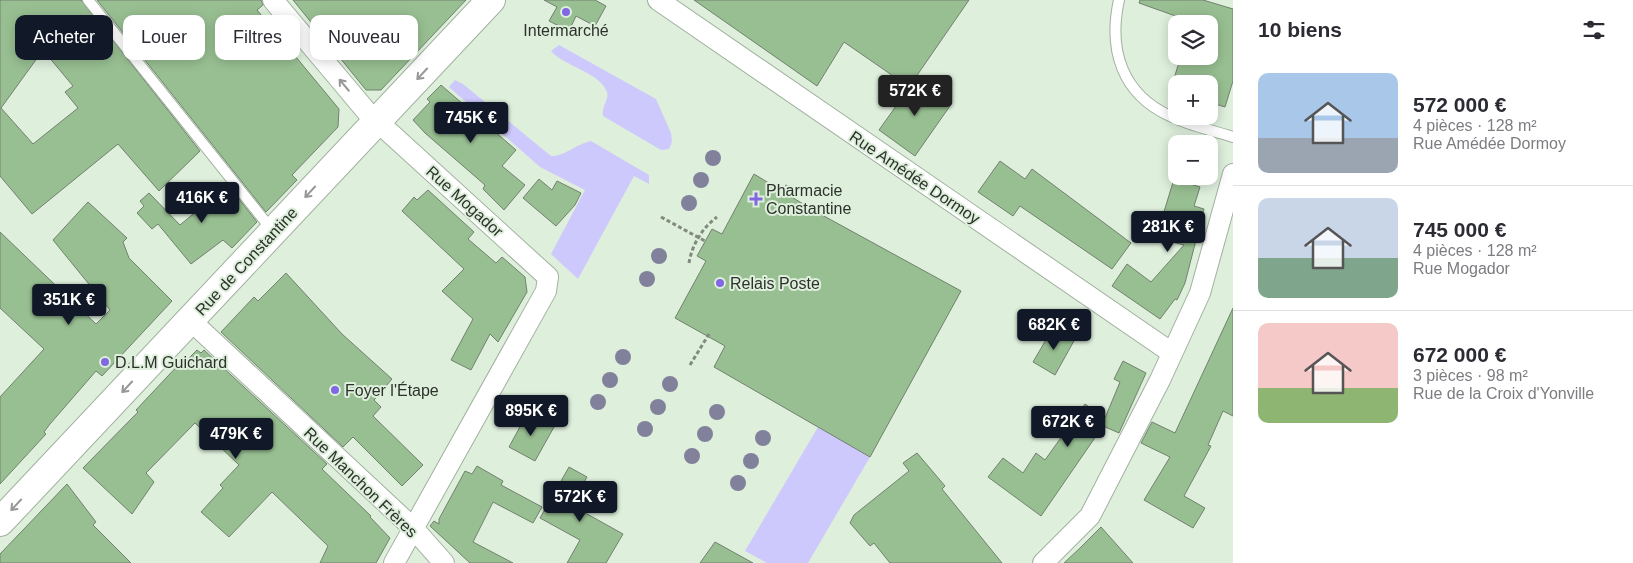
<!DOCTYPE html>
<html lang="fr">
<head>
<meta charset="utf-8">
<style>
	body { margin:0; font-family:Helvetica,sans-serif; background:#f2f2f3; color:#2b2b33; height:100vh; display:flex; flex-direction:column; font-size:19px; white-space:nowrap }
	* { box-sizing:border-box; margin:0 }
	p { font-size:16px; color:#7c7c81 }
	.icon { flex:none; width:28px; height:28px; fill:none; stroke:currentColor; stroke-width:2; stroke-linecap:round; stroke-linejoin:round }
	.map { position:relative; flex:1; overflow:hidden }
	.drawer { display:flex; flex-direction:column; background:#fff; width:400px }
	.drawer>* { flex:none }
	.hud { position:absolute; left:15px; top:15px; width:475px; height:45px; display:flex; gap:10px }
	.fabs { position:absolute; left:1168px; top:15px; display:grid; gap:10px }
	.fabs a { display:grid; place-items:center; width:50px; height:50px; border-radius:10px; background:#fff; box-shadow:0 2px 12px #0003; font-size:25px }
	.price { position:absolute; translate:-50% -42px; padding:0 11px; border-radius:5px; background:#111827; color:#fff; font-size:16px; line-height:32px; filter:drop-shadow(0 1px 2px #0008) }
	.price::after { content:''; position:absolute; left:50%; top:30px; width:15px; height:11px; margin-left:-8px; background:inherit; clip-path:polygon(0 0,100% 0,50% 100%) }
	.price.current { background:#222; color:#fff }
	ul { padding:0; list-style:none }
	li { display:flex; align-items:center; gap:15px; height:125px; padding:0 25px }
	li+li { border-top:1px solid #e1e1e2 }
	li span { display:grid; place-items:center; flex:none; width:140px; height:100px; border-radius:10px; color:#555 }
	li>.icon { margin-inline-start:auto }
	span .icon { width:60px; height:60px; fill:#fffc; stroke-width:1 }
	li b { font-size:21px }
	h2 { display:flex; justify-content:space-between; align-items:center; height:60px; padding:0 25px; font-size:21px }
	.chip { padding:0 18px; border-radius:10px; background:#fff; box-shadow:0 2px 12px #0003; font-size:18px; line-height:45px }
	.chip.current { background:#111827; color:#fff }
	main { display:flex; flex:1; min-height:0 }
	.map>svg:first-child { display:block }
	.green { fill:#cec9fc }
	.building { fill:#98bf92; stroke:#72806f; fill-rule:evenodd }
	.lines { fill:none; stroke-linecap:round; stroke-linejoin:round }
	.lane-casing { stroke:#a1b19f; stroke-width:12 }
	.street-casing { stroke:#a1b19f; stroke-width:22 }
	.secondary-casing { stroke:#a1b19f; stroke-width:30 }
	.path { stroke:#808b7e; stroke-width:3; stroke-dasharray:4 2.5; stroke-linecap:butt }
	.lane { stroke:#fff; stroke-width:10 }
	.street { stroke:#fff; stroke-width:20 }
	.secondary { stroke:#fff; stroke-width:28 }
	.tree { fill:#81819b }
	.oneway { stroke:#969895 }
	.poi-dot { fill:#8167e2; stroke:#deefdc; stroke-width:2 }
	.labels { text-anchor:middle; stroke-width:4; stroke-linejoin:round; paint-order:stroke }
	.poi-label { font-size:16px; fill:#2c322b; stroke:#deefdc; text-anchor:start }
	.street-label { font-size:16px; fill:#2c322b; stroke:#deefdc }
</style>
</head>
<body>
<main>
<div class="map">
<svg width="1233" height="563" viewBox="0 0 1233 563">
	<rect width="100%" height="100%" fill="#deefdc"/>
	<path class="green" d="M559,45L656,99L671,133L672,142L669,149L661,150L603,116C601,106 611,98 606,90C598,72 564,66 551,51Z
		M455,80L463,84L551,156C564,157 578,143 591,141L649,175V184L634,176L578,279L551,254L585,190L540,167L449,87Z
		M818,427L870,457L808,563H767L745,551Z"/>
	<path class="building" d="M0,0H81L200,151L159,191L118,144L32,214L0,176ZM43,50L73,86L65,92L78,108L33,144L1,108Z
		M97,0H261L263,5L257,10L339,109L338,127L292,175L297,180L266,212Z
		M293,0H466L381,90H366Z
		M544,0H595L606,6L595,26L576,16L569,31L549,21L557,7Z
		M694,0H969L909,87L844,42L817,86Z
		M1140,0H1203L1233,9V81L1225,107L1209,102V84H1176V91L1171,88L1181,56H1209V24H1198L1139,3Z
		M916,78L952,103L915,156L879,130Z
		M441,85L516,150L502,166L525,185L504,210L483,189L485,185L425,133L413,120L430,102L427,99Z
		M1000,161L1025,179L1032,169L1131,243L1112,269L1020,206L1013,216L978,192Z
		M754,174L813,210L961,291L870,457L714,367L725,346L675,318L706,261L697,256L712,229L722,234Z
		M539,179L552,190L557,181L581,193L575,205L556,226L523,198Z
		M1174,179L1200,187L1194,206L1204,209L1185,283L1177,300L1175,299L1160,319L1112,286L1127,264L1151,282L1184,245L1156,238Z
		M228,185L257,222L232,248L223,240L191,264L158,224L152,229L137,213L144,206L140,201L149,193L180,225Z
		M428,190L474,232L468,239L496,263L502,257L525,277L527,292L498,342L490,334L471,370L451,360L473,319L442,291L464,269L402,211L414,197L417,200Z
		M88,202L127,238L123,242L129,258L172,301L102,376L96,371L50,424L44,432L46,434L0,484V397L44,349L0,308V232L96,324L110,310L53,240Z
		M286,273L342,334L392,379L374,400L381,407L373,416L423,465L402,486L353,437L343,447L221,332L254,297L258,301Z
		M1233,308V416L1223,411L1208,445L1211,446L1184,496L1205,508L1193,528L1144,500L1170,457L1141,443L1152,422L1175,433Z
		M1054,326L1075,339L1055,375L1033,362Z
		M197,350L201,353L204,350L327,464L322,469L371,516L370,517L390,538L376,563H320L328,546L272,492L229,537L201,512L223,488L220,485L239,465L195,423L146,473L154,482L132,514L83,468L138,412L136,410L182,361L184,363Z
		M1123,361L1146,373L1119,433L1103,426L1041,516L988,477L1003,458L1023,473L1036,453L1045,460L1085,404L1105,418L1120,382L1114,379Z
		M528,412L554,427L535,461L509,447Z
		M917,453L945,486L942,489L1002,563H890L874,543L870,546L850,523L854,515L909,471L903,463Z
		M477,466L503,481L501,485L542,507L533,523L493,502L473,542L513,563H470L430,526L434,521L439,524V519L465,471L472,474Z
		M569,467L587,477L571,505L623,534L606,563H567L580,540L540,518Z
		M67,484L96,522L93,525L131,563H0V554Z
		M1101,527L1133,563H1064L1080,548Z
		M715,542L753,563H700Z"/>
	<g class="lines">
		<g class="lane-casing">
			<path id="lane" d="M88,0L272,230
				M1119,0C1108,50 1122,94 1170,116C1190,126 1212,130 1233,137"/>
		</g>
		<g class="street-casing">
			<path id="street" d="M273,0L367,112L548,277L546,291L394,563
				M658,0L1172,353
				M190,320L413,528L444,563
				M1043,563L1090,516L1160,380L1200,293L1233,174"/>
		</g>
		<g class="secondary-casing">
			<path id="secondary" d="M0,522L491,0"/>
		</g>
		<path class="path" d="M784,193L787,185
			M661,217L705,241
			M689,263C692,245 702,228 717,217
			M690,365L709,334"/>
		<use href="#lane" class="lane"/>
		<use href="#street" class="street"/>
		<use href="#secondary" class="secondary"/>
	</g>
	<g class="tree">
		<circle cx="713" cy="158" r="8"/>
		<circle cx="701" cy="180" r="8"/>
		<circle cx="689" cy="203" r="8"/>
		<circle cx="659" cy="256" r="8"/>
		<circle cx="647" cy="279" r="8"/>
		<circle cx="623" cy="357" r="8"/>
		<circle cx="610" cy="380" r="8"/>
		<circle cx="670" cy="384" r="8"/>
		<circle cx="598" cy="402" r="8"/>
		<circle cx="658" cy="407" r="8"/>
		<circle cx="717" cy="412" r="8"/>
		<circle cx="645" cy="429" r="8"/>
		<circle cx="705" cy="434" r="8"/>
		<circle cx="763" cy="438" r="8"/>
		<circle cx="692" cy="456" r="8"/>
		<circle cx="751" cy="461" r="8"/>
		<circle cx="738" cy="483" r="8"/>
	</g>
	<defs><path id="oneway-shaft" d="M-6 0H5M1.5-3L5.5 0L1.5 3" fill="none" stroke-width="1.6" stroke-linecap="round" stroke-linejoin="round" transform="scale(1.25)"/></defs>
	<g class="oneway">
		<use href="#oneway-shaft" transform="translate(422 74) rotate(133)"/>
		<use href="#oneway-shaft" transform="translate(344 85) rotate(-130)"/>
		<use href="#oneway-shaft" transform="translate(310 192) rotate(133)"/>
		<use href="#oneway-shaft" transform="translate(127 387) rotate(133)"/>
		<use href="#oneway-shaft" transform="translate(16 505) rotate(133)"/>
	</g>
	<g class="poi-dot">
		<circle cx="566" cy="12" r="5"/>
		<path d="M753.5 191.5h5v5h5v5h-5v5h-5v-5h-5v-5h5z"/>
		<circle cx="720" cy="283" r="5"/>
		<circle cx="105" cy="362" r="5"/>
		<circle cx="335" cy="390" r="5"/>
	</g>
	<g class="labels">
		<g class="poi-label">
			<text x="566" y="36" text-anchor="middle">Intermarché</text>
			<text x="766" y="196">Pharmacie<tspan x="766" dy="18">Constantine</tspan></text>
			<text x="730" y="289">Relais Poste</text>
			<text x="115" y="368">D.L.M Guichard</text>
			<text x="345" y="396">Foyer l'Étape</text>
		</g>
		<g class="street-label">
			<text transform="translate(915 177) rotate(34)" y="6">Rue Amédée Dormoy</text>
			<text transform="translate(465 201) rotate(42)" y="6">Rue Mogador</text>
			<text transform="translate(246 261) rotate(-47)" y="6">Rue de Constantine</text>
			<text transform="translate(361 482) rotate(44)" y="6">Rue Manchon Frères</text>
		</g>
	</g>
</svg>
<div class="fabs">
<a><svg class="icon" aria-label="layers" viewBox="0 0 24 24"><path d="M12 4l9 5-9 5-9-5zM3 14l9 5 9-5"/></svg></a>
<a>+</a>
<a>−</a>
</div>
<b class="price current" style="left:915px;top:117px">572K €</b>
<b class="price" style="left:471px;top:144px">745K €</b>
<b class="price" style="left:202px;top:224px">416K €</b>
<b class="price" style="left:1168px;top:253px">281K €</b>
<b class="price" style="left:69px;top:326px">351K €</b>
<b class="price" style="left:1054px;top:351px">682K €</b>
<b class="price" style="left:531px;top:437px">895K €</b>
<b class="price" style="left:1068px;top:448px">672K €</b>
<b class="price" style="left:236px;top:460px">479K €</b>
<b class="price" style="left:580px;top:523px">572K €</b>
<div class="hud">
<a class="chip current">Acheter</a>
<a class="chip">Louer</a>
<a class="chip">Filtres</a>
<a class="chip">Nouveau</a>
</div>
</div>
<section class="drawer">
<h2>10 biens<svg class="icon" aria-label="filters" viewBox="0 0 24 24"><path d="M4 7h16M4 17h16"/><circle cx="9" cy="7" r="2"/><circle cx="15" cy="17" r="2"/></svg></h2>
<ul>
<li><span style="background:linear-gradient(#a9c7e8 65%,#9aa5b1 0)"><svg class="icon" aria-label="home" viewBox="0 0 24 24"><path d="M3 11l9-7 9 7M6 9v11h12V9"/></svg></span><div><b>572 000 €</b><p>4 pièces · 128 m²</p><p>Rue Amédée Dormoy</p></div></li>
<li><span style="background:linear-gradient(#c9d6e8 60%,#7fa58c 0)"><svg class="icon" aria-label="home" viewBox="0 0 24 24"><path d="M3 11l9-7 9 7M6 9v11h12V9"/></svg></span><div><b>745 000 €</b><p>4 pièces · 128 m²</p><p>Rue Mogador</p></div></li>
<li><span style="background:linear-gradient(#f6c9c9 65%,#8fb573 0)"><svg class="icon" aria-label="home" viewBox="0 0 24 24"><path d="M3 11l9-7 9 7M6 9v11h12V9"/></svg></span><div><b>672 000 €</b><p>3 pièces · 98 m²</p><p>Rue de la Croix d'Yonville</p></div></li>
</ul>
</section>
</main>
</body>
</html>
